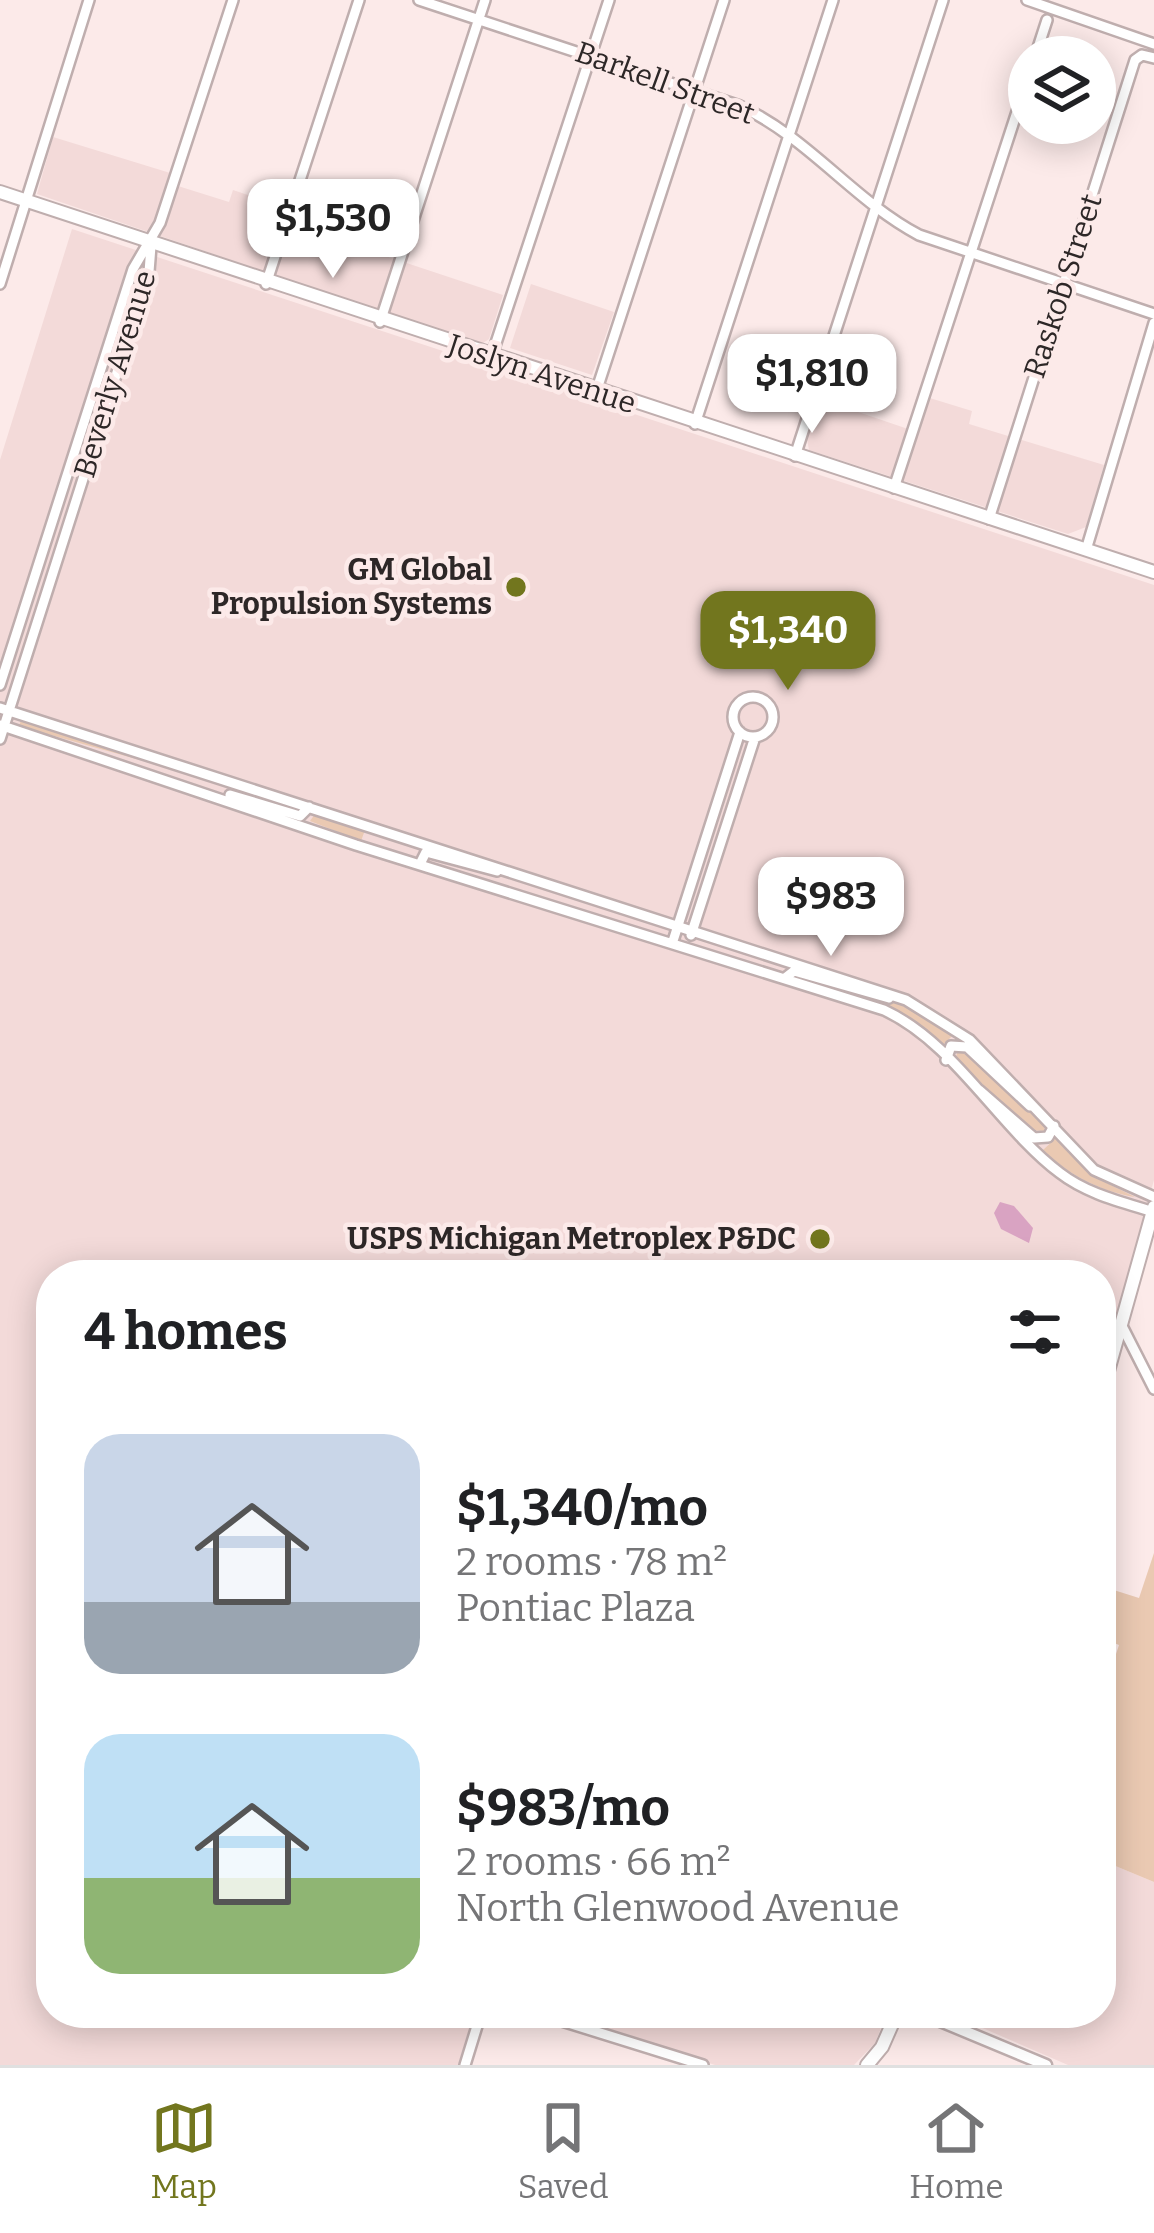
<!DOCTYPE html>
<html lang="en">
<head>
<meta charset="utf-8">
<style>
	body { margin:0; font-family:Bitter,serif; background:#f2f2f2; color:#202124; height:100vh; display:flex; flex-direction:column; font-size:45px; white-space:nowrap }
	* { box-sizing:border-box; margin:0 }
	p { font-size:39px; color:#757577 }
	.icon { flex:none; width:66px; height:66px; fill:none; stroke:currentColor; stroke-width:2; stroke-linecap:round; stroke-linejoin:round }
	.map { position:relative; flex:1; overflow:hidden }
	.drawer { position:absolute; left:36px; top:1260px; width:1080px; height:768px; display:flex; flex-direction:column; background:#fff; border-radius:48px; box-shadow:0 6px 30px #0003 }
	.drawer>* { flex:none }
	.controls { position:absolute; left:1008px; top:36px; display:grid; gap:24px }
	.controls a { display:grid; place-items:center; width:108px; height:108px; border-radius:50%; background:#fff; box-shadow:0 6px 30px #0003; font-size:60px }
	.price { position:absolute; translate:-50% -102px; padding:0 27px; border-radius:24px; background:#fff; color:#222; font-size:39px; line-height:78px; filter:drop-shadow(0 3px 6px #0008) }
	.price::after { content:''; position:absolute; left:50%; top:72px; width:36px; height:27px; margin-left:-18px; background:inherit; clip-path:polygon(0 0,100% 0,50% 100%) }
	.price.current { background:#72761e; color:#fff }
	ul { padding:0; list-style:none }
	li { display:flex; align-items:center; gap:36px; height:300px; padding:0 48px }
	li span { display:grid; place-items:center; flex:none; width:336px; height:240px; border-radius:36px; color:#555 }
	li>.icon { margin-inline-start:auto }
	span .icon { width:144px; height:144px; fill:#fffc; stroke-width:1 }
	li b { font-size:51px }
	h2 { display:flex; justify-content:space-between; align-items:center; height:144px; padding:0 48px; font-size:51px }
	.menu { display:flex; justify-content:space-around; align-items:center; height:168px; border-top:3px solid #e0e0e0; background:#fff; font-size:33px; color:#757577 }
	.menu a { display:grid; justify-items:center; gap:6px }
	.menu .current { color:#72761e }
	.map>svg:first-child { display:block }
	.built { fill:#f3dad9 }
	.green { fill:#eac9b2 }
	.water { fill:#d9a3c2 }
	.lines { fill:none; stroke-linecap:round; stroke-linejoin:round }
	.minor-casing { stroke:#bfaeae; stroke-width:14 }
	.tertiary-casing { stroke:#bfaeae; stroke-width:15 }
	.secondary-casing { stroke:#bfaeae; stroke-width:16 }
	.minor { stroke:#fff; stroke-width:9 }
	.tertiary { stroke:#fff; stroke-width:10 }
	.secondary { stroke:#fff; stroke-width:12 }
	.poi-dot { fill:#72761e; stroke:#fceae9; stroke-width:4.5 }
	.labels { text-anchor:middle; stroke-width:9; stroke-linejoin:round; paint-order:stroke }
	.street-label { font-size:30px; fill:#2d2727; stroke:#fceae9 }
	.poi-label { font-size:30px; font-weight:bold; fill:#2d2727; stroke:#fceae9; text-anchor:end }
</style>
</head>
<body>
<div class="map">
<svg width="1154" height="2065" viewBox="0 0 1154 2065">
	<rect width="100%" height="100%" fill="#fceae9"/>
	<path class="built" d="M53,137L180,176L178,186L229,202L233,190L295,211L292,225L503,295L489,339L480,345L37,194Z
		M72,229L1154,585V1180L1101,1370V1275H51V2013H474L458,2065H0V460Z
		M531,284L614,312L592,375L510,348Z
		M920,395L972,411L969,424L1104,465L1086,527L1068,534L809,450L807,439L820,399L908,429Z
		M1101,1860L1154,1882V2065H1068L948,2013H1101Z
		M555,2013H887L875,2043L854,2065H715Z"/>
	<path class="green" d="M21,720L153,762L154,764L19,726Z
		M315,814L365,830L361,841L310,821Z
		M794,975L915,1009L954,1034L941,1047L891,1007Z
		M959,1049L1044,1122L1045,1131L1028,1130L954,1061Z
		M1057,1137L1091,1175L1135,1197C1102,1192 1066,1174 1043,1150Z
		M1154,1553V1882L1101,1860V1699L1119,1645L1101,1638V1586L1139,1598Z"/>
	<path class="water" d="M1000,1202L1014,1206L1033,1228L1029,1243L1001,1229L994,1213Z"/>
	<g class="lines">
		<g class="minor-casing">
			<path id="minor" d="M419,0L740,106C809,138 853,200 919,235L1154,314
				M1027,0L1154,44
				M1035,57L1047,20
				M0,284L89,0
				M266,284L359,0
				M380,322L485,0
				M491,358L609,0
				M596,392L724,0
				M695,424L833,0
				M795,456L943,0
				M894,488L1029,75
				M989,519L1135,60L1142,55L1154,58
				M1086,550L1154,323
				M0,685L133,269L160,223L233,0
				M733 717a20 20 0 1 1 40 0a20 20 0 1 1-40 0Z
				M0,708L906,1000L970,1040L1094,1170L1154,1197
				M0,725L356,845L884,1010C955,1043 998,1126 1060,1173C1087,1194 1122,1202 1154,1212
				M0,739L149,272L151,246
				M230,795L300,816L309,807
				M421,862L426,852L497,871
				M691,935L755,737
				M673,941L740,732
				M785,978L794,971L889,998
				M946,1060L951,1046L967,1047L1030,1106
				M979,1090L1034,1138L1048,1137L1054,1126
				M1123,1328L1154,1389
				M536,2013L703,2065
				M465,2065L481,2013"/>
		</g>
		<g class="tertiary-casing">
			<path id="tertiary" d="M921,2013L1046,2065"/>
		</g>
		<g class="secondary-casing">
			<path id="secondary" d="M0,192L1154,572
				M1101,1396L1154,1207
				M867,2065L882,2047L897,2013"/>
		</g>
		<use href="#minor" class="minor"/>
		<use href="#tertiary" class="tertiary"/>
		<use href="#secondary" class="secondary"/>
	</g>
	<g class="poi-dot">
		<circle cx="516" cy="587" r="12"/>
		<circle cx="820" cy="1239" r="12"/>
	</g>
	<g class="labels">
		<g class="street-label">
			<text transform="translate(665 83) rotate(20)" y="10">Barkell Street</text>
			<text transform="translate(1063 286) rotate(-72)" y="10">Raskob Street</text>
			<text transform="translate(115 374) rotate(-73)" y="10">Beverly Avenue</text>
			<text transform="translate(542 374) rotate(18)" y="10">Joslyn Avenue</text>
		</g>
		<g class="poi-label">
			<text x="492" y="580">GM Global<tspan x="492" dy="34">Propulsion Systems</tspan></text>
			<text x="796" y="1249">USPS Michigan Metroplex P&amp;DC</text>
		</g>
	</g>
</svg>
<div class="controls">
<a><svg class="icon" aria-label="layers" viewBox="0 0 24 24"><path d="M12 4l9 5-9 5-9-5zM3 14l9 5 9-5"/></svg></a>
</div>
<b class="price" style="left:333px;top:281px">$1,530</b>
<b class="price" style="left:812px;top:436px">$1,810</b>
<b class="price current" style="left:788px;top:693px">$1,340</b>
<b class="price" style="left:831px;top:959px">$983</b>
<section class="drawer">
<h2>4 homes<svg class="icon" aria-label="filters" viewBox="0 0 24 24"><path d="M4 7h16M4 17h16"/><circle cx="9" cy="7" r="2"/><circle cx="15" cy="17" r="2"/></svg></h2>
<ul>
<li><span style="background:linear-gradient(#c9d6e8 70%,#9aa5b1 0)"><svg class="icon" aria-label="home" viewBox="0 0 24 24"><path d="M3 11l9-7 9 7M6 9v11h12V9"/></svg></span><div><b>$1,340/mo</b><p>2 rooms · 78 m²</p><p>Pontiac Plaza</p></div></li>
<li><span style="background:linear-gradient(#bfe0f5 60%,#8fb573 0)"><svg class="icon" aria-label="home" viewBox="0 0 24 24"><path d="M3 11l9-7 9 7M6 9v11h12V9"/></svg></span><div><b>$983/mo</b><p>2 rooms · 66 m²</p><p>North Glenwood Avenue</p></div></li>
</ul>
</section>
</div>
<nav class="menu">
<a class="current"><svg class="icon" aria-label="map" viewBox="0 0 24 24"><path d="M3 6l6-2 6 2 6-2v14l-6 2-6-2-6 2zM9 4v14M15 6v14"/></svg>Map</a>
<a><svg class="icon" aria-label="saved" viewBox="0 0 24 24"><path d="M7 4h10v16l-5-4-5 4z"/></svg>Saved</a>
<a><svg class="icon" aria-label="home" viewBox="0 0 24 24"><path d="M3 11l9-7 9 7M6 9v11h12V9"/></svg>Home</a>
</nav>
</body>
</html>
